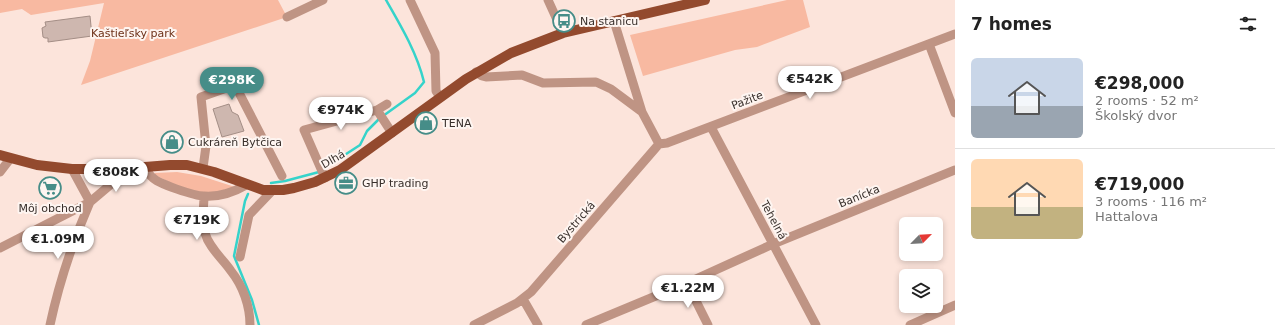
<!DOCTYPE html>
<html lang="en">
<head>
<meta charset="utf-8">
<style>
	body { margin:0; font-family:"DejaVu Sans",sans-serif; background:#f6f6f6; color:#222; height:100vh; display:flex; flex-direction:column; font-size:15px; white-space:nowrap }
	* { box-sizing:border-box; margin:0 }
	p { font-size:13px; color:#767676 }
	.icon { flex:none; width:22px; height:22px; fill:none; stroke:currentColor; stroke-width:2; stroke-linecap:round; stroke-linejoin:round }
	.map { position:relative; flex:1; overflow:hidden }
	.side { display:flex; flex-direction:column; background:#fff; width:320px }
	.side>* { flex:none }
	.needle { width:26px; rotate:66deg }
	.fabs { position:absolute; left:899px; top:217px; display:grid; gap:8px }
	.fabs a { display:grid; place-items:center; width:44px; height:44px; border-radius:6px; background:#fff; box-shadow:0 2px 6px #0003; font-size:20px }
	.price { position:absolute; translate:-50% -34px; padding:0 9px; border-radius:14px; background:#fff; color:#222; font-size:13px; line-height:26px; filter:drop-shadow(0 1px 2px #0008) }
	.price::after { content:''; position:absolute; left:50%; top:24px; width:12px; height:9px; margin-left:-6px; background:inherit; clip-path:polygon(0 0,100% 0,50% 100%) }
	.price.on { background:#468d88; color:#fff }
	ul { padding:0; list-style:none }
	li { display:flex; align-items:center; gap:12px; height:100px; padding:0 16px }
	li+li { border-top:1px solid #e0e0e0 }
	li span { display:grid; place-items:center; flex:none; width:112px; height:80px; border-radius:6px; color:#555 }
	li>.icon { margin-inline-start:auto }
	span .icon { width:48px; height:48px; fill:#fffc; stroke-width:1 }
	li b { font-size:17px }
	h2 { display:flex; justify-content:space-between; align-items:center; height:48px; padding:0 16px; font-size:17px }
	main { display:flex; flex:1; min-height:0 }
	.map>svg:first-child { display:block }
	.green { fill:#f8b9a1 }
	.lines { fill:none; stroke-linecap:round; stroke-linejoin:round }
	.stream { stroke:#35d3ca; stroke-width:2.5 }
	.building { fill:#ceb7af; stroke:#a48e86 }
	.minor { stroke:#bf9484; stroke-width:9 }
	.primary { stroke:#934a2e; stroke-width:10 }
	.labels { text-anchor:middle; stroke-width:4; stroke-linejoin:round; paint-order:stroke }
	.poi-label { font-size:11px; fill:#382f2b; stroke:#fef5f1; text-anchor:start }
	.park-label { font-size:11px; fill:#6d3018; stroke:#fef5f1 }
	.street-label { font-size:11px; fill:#382f2b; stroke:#fef5f1 }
</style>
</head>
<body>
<main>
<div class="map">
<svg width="955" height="325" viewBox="0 0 955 325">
	<rect width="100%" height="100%" fill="#fce4db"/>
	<path class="green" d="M0,0H278L287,17L81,85L90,61L104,3L31,15L22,9L0,13Z
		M787,0H803L810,27L757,47L735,50L643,76L630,35Z
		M177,172L201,176L235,187L209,194L183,189L155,175V173Z"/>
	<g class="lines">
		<path class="stream" d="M383,116L415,93L424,82C417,53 401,26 386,0
			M323,169L360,145L367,131L379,119
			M271,183L285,181L319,172
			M248,194L245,201L234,256L252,300L259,325"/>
	</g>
	<path class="building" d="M90,16L92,36L48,42V38H45L43,37L42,28L46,26L45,22Z
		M229,104L232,112L238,115L244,131L222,137L213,109Z"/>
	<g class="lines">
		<path class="minor" d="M410,0L435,53L436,91L440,97
			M548,0L563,33
			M287,17L323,0
			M929,44L955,113
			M476,72L482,76L486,77L522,75L543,83L596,82L611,89L642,112
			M377,110L392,133
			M711,127L816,325
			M659,144L667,143L955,34
			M145,167C147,170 149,175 152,177C158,184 195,196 204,196C218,197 234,192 246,185
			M203,168L206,146L201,97L235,85L282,176
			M72,169L90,202
			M0,172L10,159
			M325,178L304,130L377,110L387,104
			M204,196C204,207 201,223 205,233C209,248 223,259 231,271C243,286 250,306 250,325
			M0,248L90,202L116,180L120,169
			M240,257L249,215L272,191
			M687,283L708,325
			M523,299L538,325
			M50,325C59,283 73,241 90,202
			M474,325L517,303L531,292L659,144L642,112L614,21
			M586,325L687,283L773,244L955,170
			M910,325L955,305"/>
		<path class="primary" d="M0,155L37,165L72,169H120L170,165H187L214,172L263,190H283L294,188L315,182L340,170L466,79L511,53L563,33L705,0"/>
	</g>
	<defs>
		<g id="bus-ring" transform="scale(1.15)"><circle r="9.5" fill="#fef5f1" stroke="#468d88" stroke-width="1.5"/><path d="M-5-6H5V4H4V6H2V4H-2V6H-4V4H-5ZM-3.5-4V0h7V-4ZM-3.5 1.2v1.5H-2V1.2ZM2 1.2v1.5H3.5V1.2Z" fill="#468d88"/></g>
		<g id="shop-ring" transform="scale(1.15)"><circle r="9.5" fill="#fef5f1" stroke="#468d88" stroke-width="1.5"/><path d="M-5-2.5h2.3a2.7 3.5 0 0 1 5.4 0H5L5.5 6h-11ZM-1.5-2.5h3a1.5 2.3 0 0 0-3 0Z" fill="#468d88"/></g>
		<g id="office-ring" transform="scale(1.15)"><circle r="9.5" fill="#fef5f1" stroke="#468d88" stroke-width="1.5"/><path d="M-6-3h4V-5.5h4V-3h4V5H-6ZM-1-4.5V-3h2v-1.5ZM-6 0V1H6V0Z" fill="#468d88"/></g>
		<g id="supermarket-ring" transform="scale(1.15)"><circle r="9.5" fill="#fef5f1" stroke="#468d88" stroke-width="1.5"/><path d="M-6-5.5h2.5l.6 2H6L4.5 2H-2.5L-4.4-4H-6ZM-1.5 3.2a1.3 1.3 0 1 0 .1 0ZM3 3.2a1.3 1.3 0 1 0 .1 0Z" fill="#468d88"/></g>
	</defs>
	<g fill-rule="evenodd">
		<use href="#bus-ring" x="564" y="21"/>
		<use href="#shop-ring" x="426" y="123"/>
		<use href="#shop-ring" x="172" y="142"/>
		<use href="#office-ring" x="346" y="183"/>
		<use href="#supermarket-ring" x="50" y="188"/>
	</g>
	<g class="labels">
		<g class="poi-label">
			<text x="580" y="25">Na stanicu</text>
			<text x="442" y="127">TENA</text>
			<text x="188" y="146">Cukráreň Bytčica</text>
			<text x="362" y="187">GHP trading</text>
			<text x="50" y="212" text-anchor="middle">Môj obchod</text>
		</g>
		<g class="park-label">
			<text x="133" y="37">Kaštieľsky park</text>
		</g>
		<g class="street-label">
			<text transform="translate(747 100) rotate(-21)" y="4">Pažite</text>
			<text transform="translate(333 159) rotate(-30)" y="4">Dlhá</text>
			<text transform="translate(859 196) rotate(-22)" y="4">Banícka</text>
			<text transform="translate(774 220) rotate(62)" y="4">Tehelná</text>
			<text transform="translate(576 222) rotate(-49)" y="4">Bystrická</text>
		</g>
	</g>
</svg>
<div class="fabs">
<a><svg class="needle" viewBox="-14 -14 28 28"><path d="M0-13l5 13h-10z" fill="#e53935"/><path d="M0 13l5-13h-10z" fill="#767676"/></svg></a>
<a><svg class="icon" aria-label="layers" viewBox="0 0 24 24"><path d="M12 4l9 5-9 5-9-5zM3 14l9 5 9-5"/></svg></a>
</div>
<b class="price" style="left:810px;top:100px">€542K</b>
<b class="price on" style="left:232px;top:101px">€298K</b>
<b class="price" style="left:341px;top:131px">€974K</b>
<b class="price" style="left:116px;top:193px">€808K</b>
<b class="price" style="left:197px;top:241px">€719K</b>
<b class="price" style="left:58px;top:260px">€1.09M</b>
<b class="price" style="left:688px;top:309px">€1.22M</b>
</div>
<section class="side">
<h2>7 homes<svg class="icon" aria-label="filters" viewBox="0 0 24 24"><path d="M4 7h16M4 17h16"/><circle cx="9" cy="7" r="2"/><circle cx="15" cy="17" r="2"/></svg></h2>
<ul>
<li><span style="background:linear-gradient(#c9d6e8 60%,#9aa5b1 0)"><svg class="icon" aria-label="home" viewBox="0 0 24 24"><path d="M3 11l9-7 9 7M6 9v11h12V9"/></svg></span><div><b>€298,000</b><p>2 rooms · 52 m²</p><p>Školský dvor</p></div></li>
<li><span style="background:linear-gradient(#ffd9b3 60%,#c2b280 0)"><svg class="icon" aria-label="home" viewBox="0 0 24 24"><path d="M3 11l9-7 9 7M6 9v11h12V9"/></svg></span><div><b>€719,000</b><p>3 rooms · 116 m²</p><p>Hattalova</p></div></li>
</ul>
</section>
</main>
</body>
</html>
